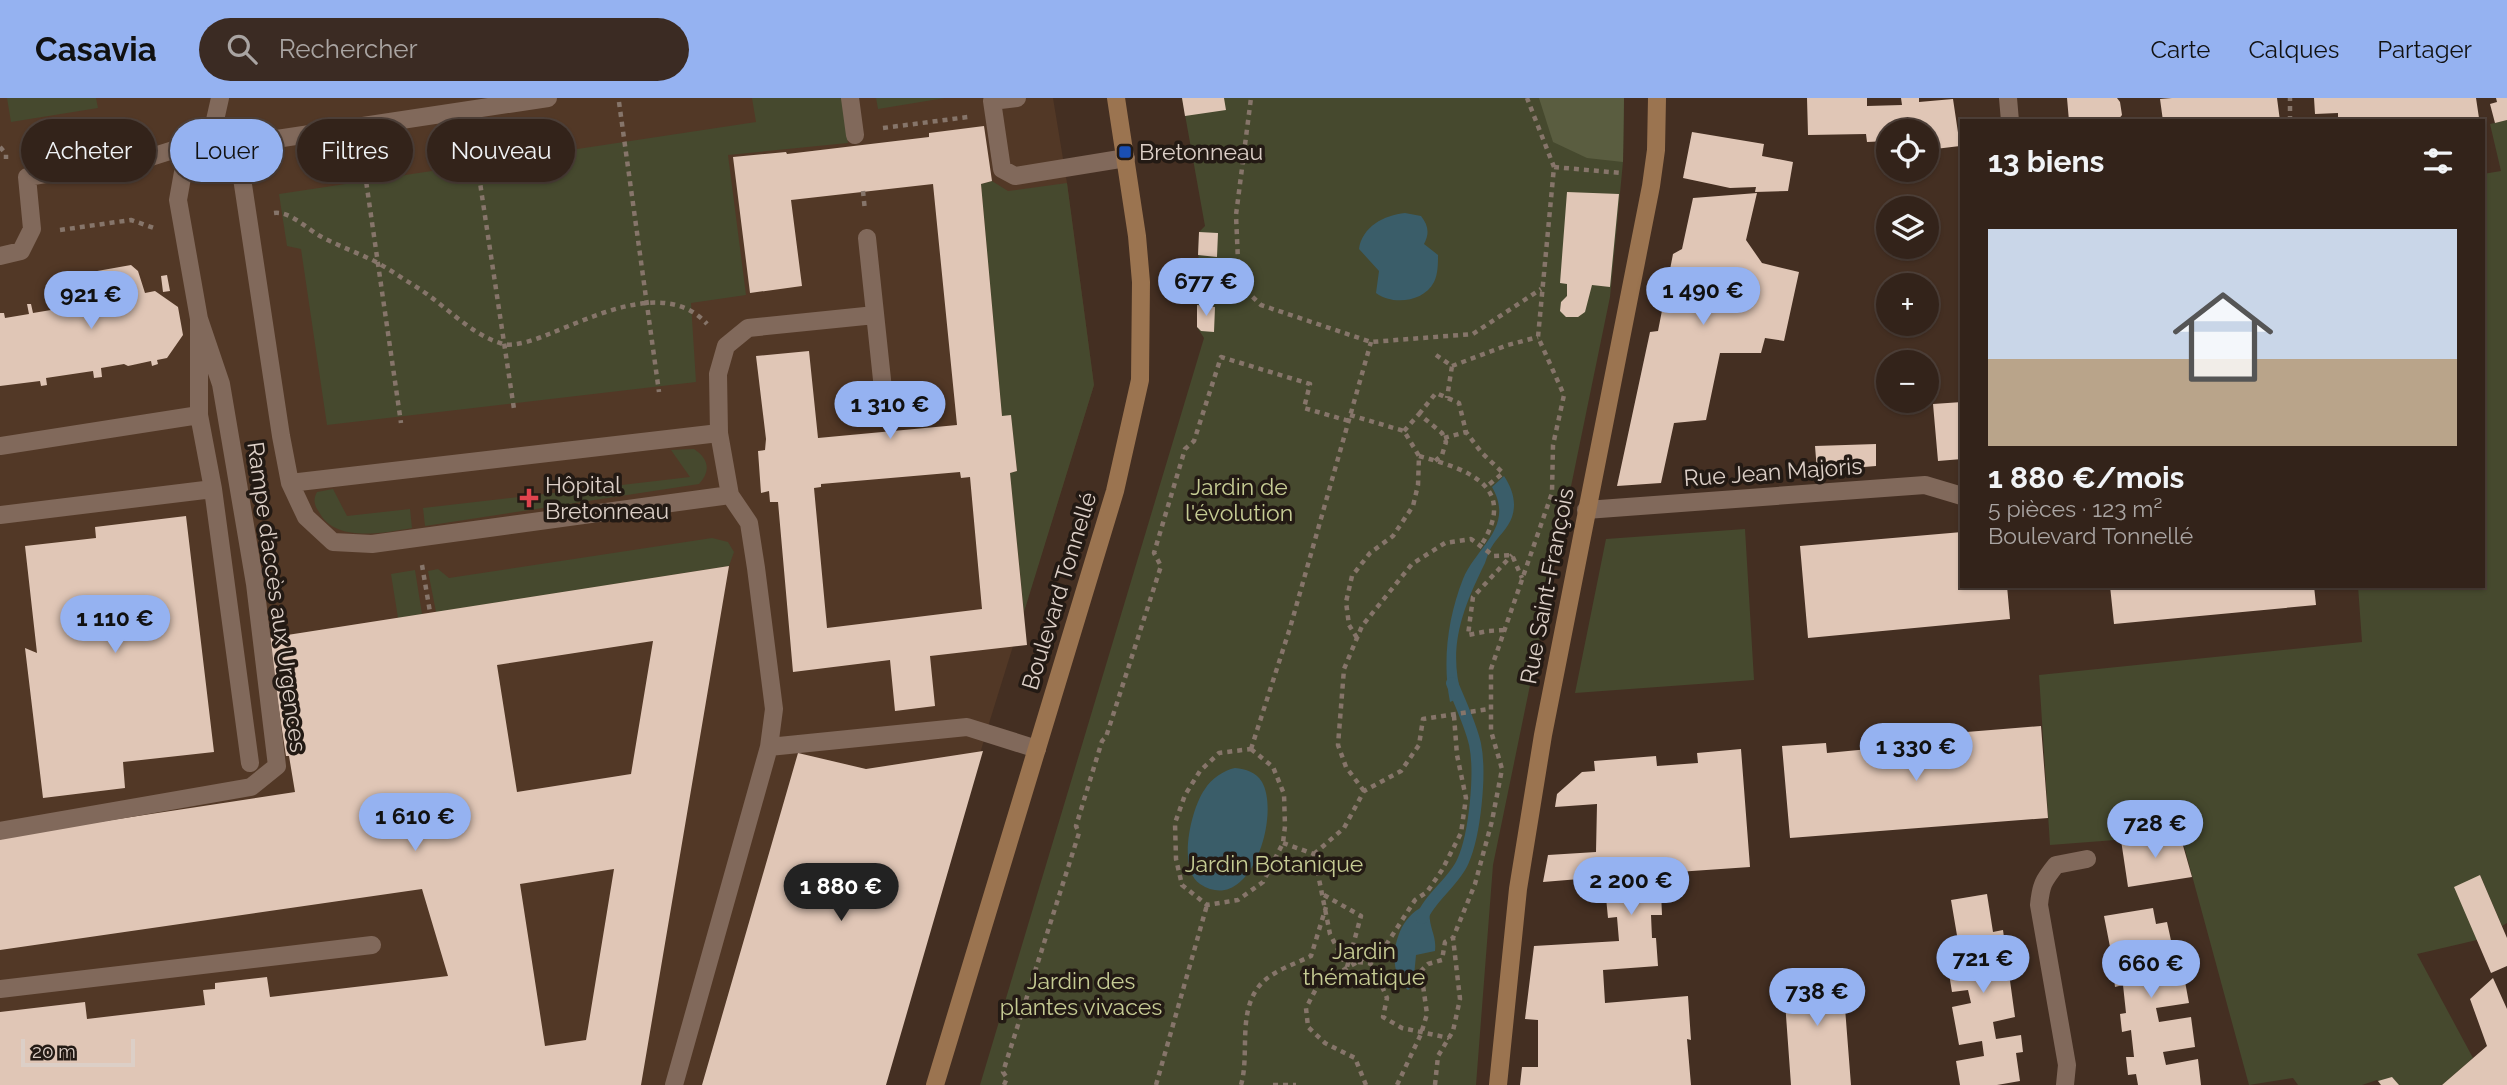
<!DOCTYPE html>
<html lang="fr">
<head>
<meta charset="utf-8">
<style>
	body { margin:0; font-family:Raleway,sans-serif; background:#3b2b23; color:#f1f3f6; height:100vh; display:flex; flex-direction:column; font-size:26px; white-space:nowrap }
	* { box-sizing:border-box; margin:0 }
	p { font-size:23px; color:#a9a4a2 }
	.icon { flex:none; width:38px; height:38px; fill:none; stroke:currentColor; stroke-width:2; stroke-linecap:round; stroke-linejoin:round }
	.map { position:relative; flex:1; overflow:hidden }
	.sheet { position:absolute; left:1960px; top:21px; width:525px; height:469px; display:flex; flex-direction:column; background:#33231a; border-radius:0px; box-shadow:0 2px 5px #0004,0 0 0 2px #4e4039 }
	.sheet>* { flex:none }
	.top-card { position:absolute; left:21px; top:21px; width:665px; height:63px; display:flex; gap:14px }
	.fabs { position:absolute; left:1876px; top:21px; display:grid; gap:14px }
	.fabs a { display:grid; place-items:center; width:63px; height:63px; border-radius:50%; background:#33231a; box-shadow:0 2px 5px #0004,0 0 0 2px #4e4039; font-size:35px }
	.scale { position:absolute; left:21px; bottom:18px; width:114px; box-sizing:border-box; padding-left:7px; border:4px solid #dccfc7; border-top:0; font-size:19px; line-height:24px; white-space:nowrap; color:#dccfc7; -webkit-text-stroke:5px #231a14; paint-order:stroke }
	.price { position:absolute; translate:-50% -60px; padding:0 16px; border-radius:24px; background:#95b2f1; color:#111; font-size:23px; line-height:46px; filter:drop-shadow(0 2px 4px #0008) }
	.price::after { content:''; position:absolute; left:50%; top:42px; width:21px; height:16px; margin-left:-10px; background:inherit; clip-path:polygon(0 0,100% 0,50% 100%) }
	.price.selected { background:#222; color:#fff }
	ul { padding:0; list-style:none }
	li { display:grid; align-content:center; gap:14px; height:371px; padding:0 28px }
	li span { display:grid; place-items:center; height:217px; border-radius:0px; color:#555 }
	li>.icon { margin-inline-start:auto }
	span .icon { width:126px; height:126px; fill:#fffc; stroke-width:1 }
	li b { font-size:30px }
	h2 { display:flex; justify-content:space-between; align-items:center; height:84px; padding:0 28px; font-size:30px }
	.tag { padding:0 24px; border-radius:32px; background:#33231a; box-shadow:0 2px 5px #0004,0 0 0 2px #4e4039; font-size:24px; line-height:63px }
	.tag.selected { background:#95b2f1; color:#111 }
	header { display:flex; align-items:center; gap:42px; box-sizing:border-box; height:98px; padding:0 35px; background:#95b2f1; color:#111 }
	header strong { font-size:33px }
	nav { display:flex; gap:38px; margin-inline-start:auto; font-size:24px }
	.search { width:490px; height:63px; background:#3b2b23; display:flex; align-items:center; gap:18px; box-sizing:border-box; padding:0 24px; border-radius:38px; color:#a9a4a2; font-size:26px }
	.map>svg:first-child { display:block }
	.built { fill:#523826 }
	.green { fill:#46492e }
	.forest { fill:#5a5d40 }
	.water { fill:#3a5d69 }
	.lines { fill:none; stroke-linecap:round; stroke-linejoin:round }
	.stream { stroke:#3a5d69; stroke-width:12 }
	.building { fill:#e0c6b6; fill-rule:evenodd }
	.path { stroke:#86756a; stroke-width:4.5; stroke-dasharray:5 5; stroke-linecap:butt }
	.lane { stroke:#81695b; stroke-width:18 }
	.street { stroke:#81695b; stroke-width:18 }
	.secondary { stroke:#9b7450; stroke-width:18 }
	.transit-dot { fill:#1a4fb4; stroke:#231a14; stroke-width:2.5 }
	.health-dot { fill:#e0444e; stroke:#231a14; stroke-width:2.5 }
	.labels { text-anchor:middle; stroke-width:7; stroke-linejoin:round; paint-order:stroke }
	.poi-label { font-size:23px; fill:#dccfc7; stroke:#231a14; text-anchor:start }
	.street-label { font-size:23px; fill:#dccfc7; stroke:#231a14 }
	.park-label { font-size:23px; fill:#c6cc94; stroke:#231a14 }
</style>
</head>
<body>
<header>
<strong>Casavia</strong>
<div class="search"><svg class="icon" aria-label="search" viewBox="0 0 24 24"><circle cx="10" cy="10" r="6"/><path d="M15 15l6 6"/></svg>Rechercher</div>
<nav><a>Carte</a><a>Calques</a><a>Partager</a></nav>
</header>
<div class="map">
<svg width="2507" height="987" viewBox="0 0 2507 987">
	<rect width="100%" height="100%" fill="#442f22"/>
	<path class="built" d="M0,0H1053L1067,85L1094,287L986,635L885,987H0Z"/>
	<path class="green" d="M7,0H96L98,10L11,24Z
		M752,0H842L848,45L728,57L746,197L691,205L696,284L327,327L301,151L287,148L279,96L756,24Z
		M876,0H945L878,11Z
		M1182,0H1624L1623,64L1610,199L1493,767L1476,987H980L1204,240L1197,229L1199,134L1205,128Z
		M2507,22V825L2502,828L2480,777L2477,842L2417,856L2473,960L2442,987H2381L2377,982L2362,987H2298L2293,980L2249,987L2181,737L2050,747L2039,577L2362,544L2358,488H2483V76L2501,73L2490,26Z
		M992,83L1008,93L1067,85L1094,287L1024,514L1010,375L1017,373L1011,318H1002L981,86Z
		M694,351C709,361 711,373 699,386L425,428L423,410L690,379L671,352Z
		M333,391L347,418L410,411L412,430C383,435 335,445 319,414C314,407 313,401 317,394Z
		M1745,431L1754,582L1575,595L1606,441Z
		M712,440L728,444L734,454L729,468L436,514L428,473L438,471L449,480Z
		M415,472L422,516L398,520L391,476Z"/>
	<path class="forest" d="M1539,0H1624L1623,64L1587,60L1553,44Z"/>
	<path class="water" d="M1405,115L1421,118C1428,127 1430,135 1424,146L1438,157C1438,166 1438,176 1434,184C1423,205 1392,207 1376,195L1379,173L1359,151C1362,129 1384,117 1405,115Z
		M1504,378C1512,390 1517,404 1512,419C1508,431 1497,439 1491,450C1488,454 1487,460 1485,465C1463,510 1447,549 1462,599L1450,604C1442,563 1448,519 1463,481C1477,448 1515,429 1492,389Z
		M1235,670C1246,671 1256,674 1262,684C1281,717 1250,819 1200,786C1177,771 1191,710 1205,691C1211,681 1224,672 1235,670Z
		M1430,807C1427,830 1437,835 1435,853L1416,857L1413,889L1408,892C1382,872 1396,812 1430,807Z"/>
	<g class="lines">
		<path class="stream" d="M1422,820C1428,801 1455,783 1463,763C1475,736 1481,675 1475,646C1470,625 1460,605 1452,585"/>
	</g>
	<path class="building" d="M1182,0H1224L1226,12L1185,18Z
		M1807,0H1867V8L1902,7L1901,0H1919V4L1953,1L1960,48L1927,52V33H1888V43L1867,44L1866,36L1808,37Z
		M2067,0H2117L2120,4L2122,17L2117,23H2069Z
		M2172,0H2277L2280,23H2163L2160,1Z
		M2314,0H2476L2479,20L2441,23H2338V15L2315,16Z
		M2496,0H2507V22L2495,25L2490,6L2497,4Z
		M984,28L992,83L981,86L1002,318L1011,317L1017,373L1010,375L1027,547L930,558L935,608L895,613L890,562L793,574L778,404H770L769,393L761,395L758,353L765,352L766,341L756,258L809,253L818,340L957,327L933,86L791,102L802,188L750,195L733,59L786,54L787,56L929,39V35ZM960,374L961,380L970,379L982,511L827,530L814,390L821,389V386Z
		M1692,34L1764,46L1762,58L1793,64L1788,93L1755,94L1756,89L1730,90L1683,80Z
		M1567,94L1619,96L1610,189L1592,187L1585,214L1578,219H1566L1560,213L1561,204L1567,198V186L1560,185Z
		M1757,95L1746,142L1762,165L1799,174L1784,243L1765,240L1761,255H1720L1706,322L1674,325L1661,385L1617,388L1650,234L1658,233L1673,156L1682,151L1693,100Z
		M1199,134L1218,135L1217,159L1198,157Z
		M131,167L138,173L145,195L155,193L178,209L183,237L167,260L157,262L158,266L152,268L151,263L128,268L124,266L101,270L102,279L94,280L93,273L46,280L47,287L41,288L40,283L0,288V215H4L5,220L29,216L27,206H31L33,215L57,211L56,205H59L60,210L83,206L80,183L86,175Z
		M167,177L170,193L163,194L161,178Z
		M1197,207L1215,209L1214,234L1201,233L1197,229Z
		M1962,304V361L1938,363L1933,306Z
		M1876,346V368L1817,373L1815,348Z
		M186,418L214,654L123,664L125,690L43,700L25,550L37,555L25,448L96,440L95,429Z
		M1962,434V488H2007L2010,521L1808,540L1800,448Z
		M729,468L641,987H0V914L85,904L87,921L205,907L203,892L215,891V885L267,879L270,899L448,878L422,791L0,852V739L295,694L289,658H286L268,540ZM653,543L631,676L517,694L497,567ZM614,771L586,942L545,948L520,786Z
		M2110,488H2314L2316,507L2114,526Z
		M2041,628L2048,720L1790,740L1782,648L1826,645L1827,655L1869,651L1868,642Z
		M1741,651L1750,769L1648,776L1649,795L1661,794L1662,817H1651L1652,840H1656L1658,868L1603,872L1605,905L1688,898L1691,942L1687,941L1691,987H1520L1522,969H1538V922L1525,921L1534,848L1619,843L1617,819L1608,820L1604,779L1543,784L1548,757L1596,754L1597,706L1555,709L1557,696L1582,674L1595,673L1594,663L1656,658L1657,668L1698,665L1697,655Z
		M983,653L886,987H702L798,655L866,671Z
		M2180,737L2192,779L2128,789L2121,742Z
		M2480,777L2507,840V868L2491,875L2454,789Z
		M1987,796L1993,834L2003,832L2015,919L1993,924L1996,941L2021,937L2023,954L2016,955L2020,983L1997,987H1960L1956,963L1984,958L1982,943L1959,947L1952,909L1971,905L1968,892L1952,894L1946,857L1960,855L1951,802Z
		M2153,810L2156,826L2167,824L2175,861L2150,865L2153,879L2183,873L2189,905L2156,910L2159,924L2191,919L2195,949L2163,954L2166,967L2198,961L2201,987H2138L2136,976L2128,977L2126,959H2134L2131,932L2122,934L2120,916L2126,915L2123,887L2115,889L2113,871L2136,867L2133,851L2111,854L2104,818Z
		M1842,871L1851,987H1791L1783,876Z
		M2493,880L2507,911V987H2442L2487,948L2470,901Z
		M2392,979L2399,987H2381L2378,983Z"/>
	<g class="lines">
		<path class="path" d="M619,4L659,294
			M2290,23V0
			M883,30L968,19
			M473,38L514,311
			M0,49L6,56V61
			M362,55L401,325
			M1554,69L1621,75
			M863,93L865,113
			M274,115C290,113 306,130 320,138C338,148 359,155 378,165C392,173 405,182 418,190C445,207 471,237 503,246C515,249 537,241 549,236C595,218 667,181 707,226
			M60,132L131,122L154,130
			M1198,182L1239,186L1261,207L1371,244L1473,236L1541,191
			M1239,186L1236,117L1251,0
			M1436,257L1452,268L1447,300
			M1452,268L1508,247L1538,239
			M1419,316L1436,295L1459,305L1466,334L1481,354L1503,375L1486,389
			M1350,317L1404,333L1419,358L1418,387L1413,408L1393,438L1370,455L1352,478L1346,504L1349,527L1357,540
			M1404,333L1419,316L1442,335L1446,344L1442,357L1435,363
			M1444,340L1466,334
			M1419,358C1470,372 1519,389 1480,449
			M422,467L430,514
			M1504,532L1488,533L1468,537L1473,499L1512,457
			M1251,651L1290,530L1371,244
			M1251,651L1273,669L1284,696L1285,728L1283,745L1263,784L1238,802L1207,807L1182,787L1176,761L1175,725L1185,697L1200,673L1219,655Z
			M1364,693L1346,669L1338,647L1344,571L1362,528L1412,466L1445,445L1471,441L1494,458L1512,457L1522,480
			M1283,745L1314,756L1330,836L1347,869
			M1314,756L1344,730L1364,693L1401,673L1419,647L1423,621L1489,611
			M1324,797L1361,818L1347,869
			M1358,864L1369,865L1377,870L1378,879L1387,900L1383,919L1402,930L1449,940
			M1004,987L1007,980L1003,974L1079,735L1076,728L1102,643L1106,639L1161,468L1154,455L1185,351L1194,343L1221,259L1310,286L1304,310L1349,323
			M1156,987L1207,807
			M1241,987C1250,956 1237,914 1260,887C1272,873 1295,866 1311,858L1326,809
			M1273,987H1296
			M1366,987L1355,960L1325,945L1308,929L1306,910L1318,887L1386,847L1415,802L1427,794L1442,772L1461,735L1466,700L1457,657L1454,618
			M1397,987L1421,936L1427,916L1421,873L1428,866L1442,862L1445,844L1453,840
			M1435,987L1438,958L1453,933L1460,901L1453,840L1475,786L1492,723L1502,671L1491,633V571L1552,395L1553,347L1564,297L1538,239L1554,69L1527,0"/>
		<path class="lane" d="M850,0L855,37
			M1017,0L992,3L1002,71L1015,78L1126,60
			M237,47L281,338L290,385L306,419L333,444L372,446L730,397
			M867,140L883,291
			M0,158L21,153L32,131L27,79L151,59L211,40L237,47L548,0
			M875,217L748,230L726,248L718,276L719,335L730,397L749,425L756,470L774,611L769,649L967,629L1037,651
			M0,348L199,317
			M290,385L719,335
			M213,391L250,665
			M0,417L213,391L199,317V221L178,102L183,74L211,40L220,0
			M0,733L251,689L277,668L255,486L221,286L199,221
			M0,891L372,847
			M674,987L769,649"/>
		<path class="street" d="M2008,0L2010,23
			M1586,412L1925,387L1962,398
			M2065,987L2067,967L2039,807C2041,787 2043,783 2056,767L2087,761"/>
		<path class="secondary" d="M935,987L1115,393L1140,282L1141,184L1137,138L1116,0
			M1498,987L1518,791L1543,637L1651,88L1656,52L1657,0"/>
	</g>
	<rect class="transit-dot" x="1118" y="47" width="14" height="14" rx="3.5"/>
	<path class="health-dot" d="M525.5 389.5h7v7h7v7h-7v7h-7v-7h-7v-7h7z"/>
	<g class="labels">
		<g class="poi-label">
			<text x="1139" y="62">Bretonneau</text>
			<text x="545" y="395">Hôpital<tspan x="545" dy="26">Bretonneau</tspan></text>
		</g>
		<g class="street-label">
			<text transform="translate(1773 374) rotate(-4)" y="8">Rue Jean Majoris</text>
			<text transform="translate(1547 488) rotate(-79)" y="8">Rue Saint-François</text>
			<text transform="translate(1059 493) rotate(-73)" y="8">Boulevard Tonnellé</text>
			<text transform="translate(277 499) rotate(82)" y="8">Rampe d’accès aux Urgences</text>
		</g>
		<g class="park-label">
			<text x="1239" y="397">Jardin de<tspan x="1239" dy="26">l'évolution</tspan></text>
			<text x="1274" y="774">Jardin Botanique</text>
			<text x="1364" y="861">Jardin<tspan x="1364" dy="26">thématique</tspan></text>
			<text x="1081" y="891">Jardin des<tspan x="1081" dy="26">plantes vivaces</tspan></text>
		</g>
	</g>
</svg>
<div class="fabs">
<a><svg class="icon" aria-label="locate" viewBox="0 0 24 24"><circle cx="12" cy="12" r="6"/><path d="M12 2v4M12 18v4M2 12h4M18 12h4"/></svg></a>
<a><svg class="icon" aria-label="layers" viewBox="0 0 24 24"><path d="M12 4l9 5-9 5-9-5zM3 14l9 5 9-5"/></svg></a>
<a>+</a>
<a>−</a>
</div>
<div class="scale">20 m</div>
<b class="price" style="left:1206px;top:220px">677 €</b>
<b class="price" style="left:1703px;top:229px">1 490 €</b>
<b class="price" style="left:91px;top:233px">921 €</b>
<b class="price" style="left:890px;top:343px">1 310 €</b>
<b class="price" style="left:115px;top:557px">1 110 €</b>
<b class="price" style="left:1916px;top:685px">1 330 €</b>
<b class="price" style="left:415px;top:755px">1 610 €</b>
<b class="price" style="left:2155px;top:762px">728 €</b>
<b class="price" style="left:1631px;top:819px">2 200 €</b>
<b class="price selected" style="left:841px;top:825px">1 880 €</b>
<b class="price" style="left:1983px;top:897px">721 €</b>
<b class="price" style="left:2151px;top:902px">660 €</b>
<b class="price" style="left:1817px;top:930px">738 €</b>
<div class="top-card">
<a class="tag">Acheter</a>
<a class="tag selected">Louer</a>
<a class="tag">Filtres</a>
<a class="tag">Nouveau</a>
</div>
<section class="sheet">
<h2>13 biens<svg class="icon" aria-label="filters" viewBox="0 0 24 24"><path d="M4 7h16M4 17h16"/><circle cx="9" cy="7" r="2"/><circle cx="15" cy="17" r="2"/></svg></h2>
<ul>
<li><span style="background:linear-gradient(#c9d6e8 60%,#b9a48a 0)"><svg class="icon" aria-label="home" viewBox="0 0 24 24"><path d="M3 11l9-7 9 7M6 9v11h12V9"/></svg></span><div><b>1 880 €/mois</b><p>5 pièces · 123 m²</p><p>Boulevard Tonnellé</p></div></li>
</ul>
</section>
</div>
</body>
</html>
